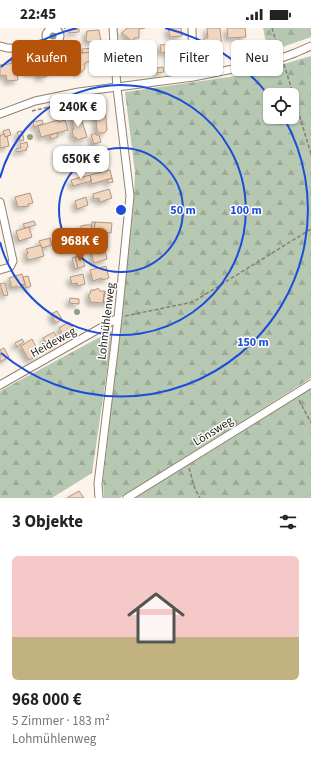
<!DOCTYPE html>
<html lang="de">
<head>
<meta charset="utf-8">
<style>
	body { margin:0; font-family:"Source Sans 3",sans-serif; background:#f2f2f2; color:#222; height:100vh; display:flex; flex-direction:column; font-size:15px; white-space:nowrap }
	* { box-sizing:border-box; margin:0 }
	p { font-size:13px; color:#767676 }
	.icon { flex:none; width:22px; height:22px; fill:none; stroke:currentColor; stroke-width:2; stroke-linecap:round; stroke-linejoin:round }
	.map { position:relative; height:470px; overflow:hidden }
	.sheet { display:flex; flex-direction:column; background:#fff; flex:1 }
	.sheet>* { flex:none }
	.guide { position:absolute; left:12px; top:12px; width:287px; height:36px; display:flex; gap:8px }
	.fabs { position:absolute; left:263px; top:60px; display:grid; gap:8px }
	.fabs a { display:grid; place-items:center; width:36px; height:36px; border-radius:6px; background:#fff; box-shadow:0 1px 3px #0004; font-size:20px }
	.price { position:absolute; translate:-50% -34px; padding:0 9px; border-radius:8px; background:#fff; color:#222; font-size:13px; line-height:26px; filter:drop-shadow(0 1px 2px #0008) }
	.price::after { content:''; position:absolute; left:50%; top:24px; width:12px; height:9px; margin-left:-6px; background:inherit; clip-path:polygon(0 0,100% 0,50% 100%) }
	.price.active { background:#b45309; color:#fff }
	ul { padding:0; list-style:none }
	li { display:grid; align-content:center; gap:8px; height:212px; padding:0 12px }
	li span { display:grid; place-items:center; height:124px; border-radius:6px; color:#555 }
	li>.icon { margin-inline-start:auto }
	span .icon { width:72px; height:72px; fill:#fffc; stroke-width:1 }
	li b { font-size:17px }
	h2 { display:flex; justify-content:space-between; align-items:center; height:48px; padding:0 12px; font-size:17px }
	.pill { padding:0 14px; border-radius:6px; background:#fff; box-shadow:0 1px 3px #0004; font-size:14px; line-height:36px }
	.pill.active { background:#b45309; color:#fff }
	.status { display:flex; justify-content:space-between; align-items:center; height:28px; padding:0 20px; background:#fff; direction:ltr }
	.status svg { height:11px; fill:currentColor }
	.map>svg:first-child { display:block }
	.forest { fill:url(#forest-firs); fill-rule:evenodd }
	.building { fill:#f2d5bd; stroke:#ae9785; filter:url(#shadow) }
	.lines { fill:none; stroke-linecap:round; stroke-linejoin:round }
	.minor-casing { stroke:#93816c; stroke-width:9 }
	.path { stroke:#878077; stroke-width:1.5; stroke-dasharray:4 2; stroke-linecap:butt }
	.minor { stroke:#fff; stroke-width:7 }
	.minor-bridge-casing { stroke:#93816c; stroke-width:9; stroke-linecap:butt }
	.minor-bridge { stroke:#fff; stroke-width:7 }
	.tree { fill:#909f85 }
	.ring { fill:none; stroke:#1d4ed8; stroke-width:2 }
	.labels { text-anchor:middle; stroke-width:3; stroke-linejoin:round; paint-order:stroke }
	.street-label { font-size:12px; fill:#282118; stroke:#fff }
	.centre { fill:#1d4ed8; stroke:#fff; stroke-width:2 }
	.ring-label { font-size:12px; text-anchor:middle; font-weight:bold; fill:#1d4ed8; stroke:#fff; stroke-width:3; stroke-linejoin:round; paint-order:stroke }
</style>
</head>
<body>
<div class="status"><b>22:45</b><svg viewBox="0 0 49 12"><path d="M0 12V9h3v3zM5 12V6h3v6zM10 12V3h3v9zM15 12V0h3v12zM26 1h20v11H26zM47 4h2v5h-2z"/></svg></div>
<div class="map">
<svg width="311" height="470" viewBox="0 0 311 470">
	<defs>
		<pattern id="forest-firs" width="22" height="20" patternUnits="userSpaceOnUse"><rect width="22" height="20" fill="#b6c7b2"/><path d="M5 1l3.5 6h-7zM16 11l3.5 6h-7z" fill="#9cab98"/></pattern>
		<filter id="shadow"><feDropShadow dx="-3.5" dy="3.5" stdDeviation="2" flood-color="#0004"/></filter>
	</defs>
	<rect width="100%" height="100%" fill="#fcf4eb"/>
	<path class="forest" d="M263,0H311V9L268,24Z
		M311,28V350L120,470H104L103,453L133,183L135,145L125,64L250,46ZM270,67H292V89H270Z
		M113,302L92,445L52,470H0V363Z
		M311,360V470H135L188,435Z"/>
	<path class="building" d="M127,0H145L139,1V10H134L132,13L122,5Z
		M168,0H181L182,8L170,9Z
		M207,0H220L222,19L205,21L204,10H208Z
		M227,0H245L246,9L228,10Z
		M79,1V4L69,5V2Z
		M99,2L101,13L88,14L86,12L87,3Z
		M171,16L172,23L161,25L160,17Z
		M139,19V24L129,25V21Z
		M93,20V24L82,25V21Z
		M181,21L183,33L170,35L168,23Z
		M92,24V29H90L91,33L86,34L84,36L85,41L80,45L76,42L75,31L80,25Z
		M137,24L138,34L127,36L125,25Z
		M39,27L41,44L28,45L27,29Z
		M66,27L67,38L51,40L50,28Z
		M11,30H19L20,38L16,39V35L12,36Z
		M16,35L18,52L7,53L6,47L0,48V37Z
		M45,35H51L53,43L46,44Z
		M163,39L164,44L157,45V40Z
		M40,40H46V49H38V45L41,44Z
		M105,80L107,102L104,105H100L97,103L95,81Z
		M80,87L87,109L77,112L76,109L74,110L72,102L74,101L71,90Z
		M42,92L43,96L34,99L33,94Z
		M58,92V94L65,92L68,102L41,109L38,98Z
		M9,101L11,107L5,109L3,103Z
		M22,103L24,112L20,113L17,104Z
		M57,105L58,109L51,111L50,107Z
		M96,105V107H99L101,114L94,116L91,107Z
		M4,106L5,109L7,108L9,118L0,120V108Z
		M27,114L28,119L26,120L27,122L16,124V121L21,120L20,116Z
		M105,120L106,135L95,136L94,121Z
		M81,124L85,138L76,141L73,132L66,134L64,128Z
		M110,142L112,150L92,156L90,147Z
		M90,147L91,153L73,158L71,152Z
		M112,150L113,154L108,155L107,152Z
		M109,161L112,170L100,174L99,170L94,171L93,166Z
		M30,165L33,175L28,176L29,178L18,179L15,169Z
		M86,169L88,177L77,181L75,173Z
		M34,193L36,197L25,200L23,196Z
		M92,194H95L94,204H91Z
		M95,194L112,195L111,205L94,204Z
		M85,197H92L91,204H94L95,212H90L91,218H86L85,212H81V198Z
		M29,199L32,209L19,213L16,203Z
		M50,210L52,217L42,220L39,213Z
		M41,217L44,228L29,232L26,228L28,225L26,221Z
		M99,221L100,223L105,222L107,231L94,235L91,224Z
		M82,227L85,238L78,240L75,229Z
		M75,229L78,240L75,241L72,230Z
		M106,238L109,250L102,252V250L93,253L90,242Z
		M22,246L25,256L21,257L20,260L16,258L12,260L9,250Z
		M83,246L85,256L78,258L77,255L72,256L70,249Z
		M28,248L31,258L26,260L23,249Z
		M5,255L8,267L4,268L0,256Z
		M98,260L100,263H105L103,275L90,274V270L88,268L90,266L91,262H95Z
		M104,265H112L111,275L103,274Z
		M70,270L79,271V276L69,275Z
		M57,283L62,291L56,295L51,286Z
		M69,294L75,303L64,309L59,300Z
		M54,304L59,314L49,320L43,310Z
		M22,311L24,314L17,319L15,315Z
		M32,311L40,326L29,332L21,318Z
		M4,320L9,329L0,334V322Z
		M79,463L84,470H67Z"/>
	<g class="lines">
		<g class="minor-casing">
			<path id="minor" d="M192,0L193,49
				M46 8a7 7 0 1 1 14 0a7 7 0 1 1-14 0Z
				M0,18C13,23 35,20 48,13
				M295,25L311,18
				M0,86L35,73L79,64L193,49L273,33
				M0,174L13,233L10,239L0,242
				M0,357L118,290
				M99,470L98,456L118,290L130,168L117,60L113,0
				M127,470L311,356"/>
		</g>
		<path class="path" d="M272,0L279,23
			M59,4L65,0
			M284,36L311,126
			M32,83L57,77
			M125,288L193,274L311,201
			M299,372L311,395
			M189,440L195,461L200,470"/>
		<use href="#minor" class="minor"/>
		<g class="minor-bridge-casing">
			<path id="minor-bridge" d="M273,33L295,25"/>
		</g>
		<use href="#minor-bridge" class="minor-bridge"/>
	</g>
	<g class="tree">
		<circle cx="53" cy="8" r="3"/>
		<circle cx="30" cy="109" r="3"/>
		<circle cx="77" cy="284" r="3"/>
	</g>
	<g class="ring">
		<circle cx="121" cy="182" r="62"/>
		<path d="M0 150A125 125 0 1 1 0 214"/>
		<path d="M1 39A187 187 0 0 1 77 0M165 0A187 187 0 0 1 269 68M284 90A187 187 0 0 1 1 325"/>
	</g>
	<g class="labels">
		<g class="street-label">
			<text transform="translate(106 293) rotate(-83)" y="4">Lohmühlenweg</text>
			<text transform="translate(53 314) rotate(-29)" y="4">Heideweg</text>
			<text transform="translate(213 403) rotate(-32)" y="4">Lönsweg</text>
		</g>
	</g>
	<circle cx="121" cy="182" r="6" class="centre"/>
	<g class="ring-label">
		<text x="183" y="186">50 m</text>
		<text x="246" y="186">100 m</text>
		<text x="253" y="318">150 m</text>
	</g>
</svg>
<div class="fabs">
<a><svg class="icon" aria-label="locate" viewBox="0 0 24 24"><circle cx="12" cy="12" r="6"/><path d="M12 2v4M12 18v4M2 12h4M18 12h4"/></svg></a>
</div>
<b class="price" style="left:78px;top:100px">240K €</b>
<b class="price" style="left:81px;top:152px">650K €</b>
<b class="price active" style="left:80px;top:234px">968K €</b>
<div class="guide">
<a class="pill active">Kaufen</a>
<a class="pill">Mieten</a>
<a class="pill">Filter</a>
<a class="pill">Neu</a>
</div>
</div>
<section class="sheet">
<h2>3 Objekte<svg class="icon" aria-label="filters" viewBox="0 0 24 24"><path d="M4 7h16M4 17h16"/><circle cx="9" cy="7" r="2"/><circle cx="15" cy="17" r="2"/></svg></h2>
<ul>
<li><span style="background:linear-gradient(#f6c9c9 65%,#c2b280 0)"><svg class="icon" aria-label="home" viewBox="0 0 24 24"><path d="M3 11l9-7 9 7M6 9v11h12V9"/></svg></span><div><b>968 000 €</b><p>5 Zimmer · 183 m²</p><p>Lohmühlenweg</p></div></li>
</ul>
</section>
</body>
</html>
